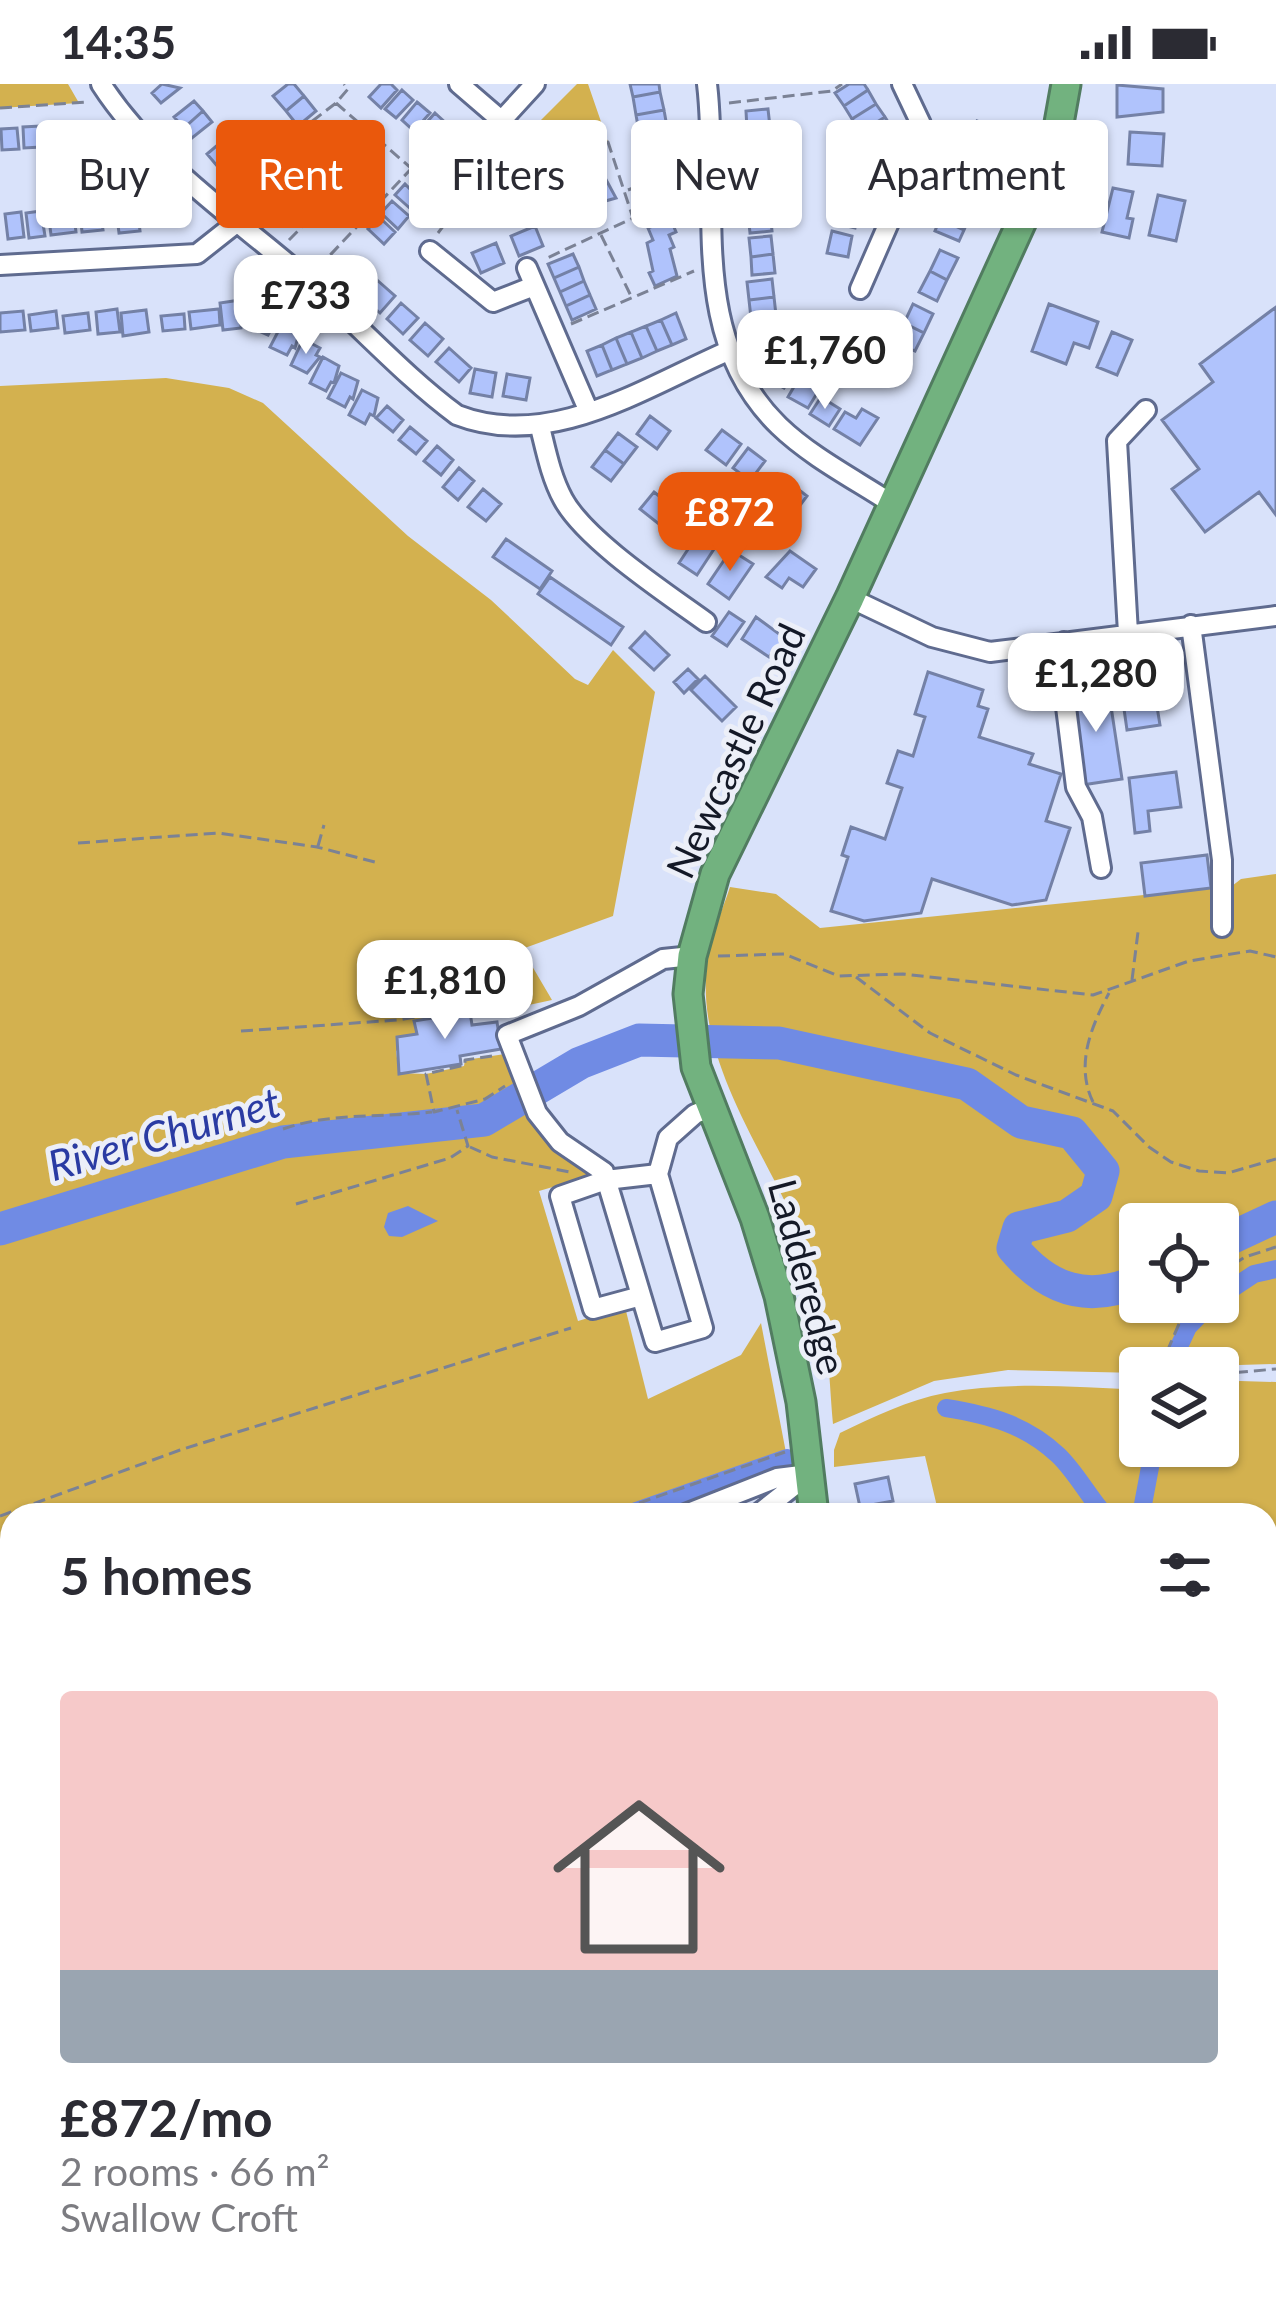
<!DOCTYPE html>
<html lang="en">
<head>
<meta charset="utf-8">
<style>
	body { margin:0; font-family:Lato,sans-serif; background:#f2f2f3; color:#2b2b33; height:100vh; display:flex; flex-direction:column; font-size:45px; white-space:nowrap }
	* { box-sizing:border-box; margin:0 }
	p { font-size:39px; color:#7c7c81 }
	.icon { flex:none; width:66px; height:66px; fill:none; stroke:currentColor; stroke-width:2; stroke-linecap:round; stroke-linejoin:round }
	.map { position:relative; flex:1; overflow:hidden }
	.panel { position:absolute; left:0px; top:1419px; width:1278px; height:807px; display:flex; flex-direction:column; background:#fff; border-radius:36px 36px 0 0; box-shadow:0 3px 9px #0004 }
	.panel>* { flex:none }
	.top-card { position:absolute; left:36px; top:36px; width:1206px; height:108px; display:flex; gap:24px }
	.tools { position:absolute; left:1119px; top:1119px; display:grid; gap:24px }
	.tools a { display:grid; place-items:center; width:120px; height:120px; border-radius:12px; background:#fff; box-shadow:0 3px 9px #0004; font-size:60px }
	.price { position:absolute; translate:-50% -102px; padding:0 27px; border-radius:24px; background:#fff; color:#222; font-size:39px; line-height:78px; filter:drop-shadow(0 3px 6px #0008) }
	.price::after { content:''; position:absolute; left:50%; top:72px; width:36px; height:27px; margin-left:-18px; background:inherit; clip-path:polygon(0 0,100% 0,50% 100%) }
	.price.current { background:#ea580c; color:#fff }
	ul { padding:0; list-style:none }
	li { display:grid; align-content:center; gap:24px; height:636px; padding:0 60px }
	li+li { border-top:3px solid #e1e1e2 }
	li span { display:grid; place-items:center; height:372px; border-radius:12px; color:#555 }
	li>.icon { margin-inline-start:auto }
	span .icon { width:216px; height:216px; fill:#fffc; stroke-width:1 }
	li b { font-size:51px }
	h2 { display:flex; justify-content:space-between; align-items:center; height:144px; padding:0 60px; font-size:51px }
	.tag { padding:0 42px; border-radius:12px; background:#fff; box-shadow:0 3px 9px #0004; font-size:42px; line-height:108px }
	.tag.current { background:#ea580c; color:#fff }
	.status { display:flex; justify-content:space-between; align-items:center; height:84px; padding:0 60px; background:#fff; direction:ltr }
	.status svg { height:33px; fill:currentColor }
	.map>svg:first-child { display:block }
	.green { fill:#d3b14f; fill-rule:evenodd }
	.water { fill:#708be4 }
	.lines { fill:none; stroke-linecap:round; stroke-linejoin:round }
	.stream { stroke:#708be4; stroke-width:6 }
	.canal { stroke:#708be4; stroke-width:18 }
	.river { stroke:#708be4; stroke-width:33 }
	.building { fill:#b0c3fc; stroke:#7481a6; stroke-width:3 }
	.minor-casing { stroke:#5f6b8f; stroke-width:24 }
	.highway-casing { stroke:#517c60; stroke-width:33 }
	.path { stroke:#7b8295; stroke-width:3; stroke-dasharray:12 6; stroke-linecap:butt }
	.minor { stroke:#fff; stroke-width:18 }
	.highway { stroke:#72b27f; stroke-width:27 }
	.labels { text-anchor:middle; stroke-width:10; stroke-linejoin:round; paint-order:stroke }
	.street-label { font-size:39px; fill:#141927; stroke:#eceff8 }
	.water-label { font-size:42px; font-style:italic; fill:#2a3ba3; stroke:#eceff8 }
</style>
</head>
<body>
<div class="status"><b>14:35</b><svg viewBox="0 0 49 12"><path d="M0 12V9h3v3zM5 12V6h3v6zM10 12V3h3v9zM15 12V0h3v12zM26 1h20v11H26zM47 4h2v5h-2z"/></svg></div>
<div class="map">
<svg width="1276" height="2225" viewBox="0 0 1276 2225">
	<rect width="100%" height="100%" fill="#d9e2fa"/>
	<path class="green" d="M0,0H68L79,19L0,24Z
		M577,0H588L608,58L521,95L513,64Z
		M166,294L229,304L263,319L408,452L491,516L575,595L588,601L613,566L655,608L613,832L522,865L552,916L496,928L415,937L417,950L396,967L399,989L426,990L464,982L465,976L512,969L537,1029L604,1088L539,1107L578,1237L625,1223L648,1315L741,1271L761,1239L788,1379L721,1403L663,1431H12V2214H746L740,2225H0V302Z
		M1276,790V1280L1140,1284V1289L1008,1286L934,1297L833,1340C828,1282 828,1222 807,1167C772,1074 691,978 708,873C711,850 723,825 730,803L776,810L820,844L1232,802L1241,795ZM1140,1140H1218V1218H1140Z
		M1240,1297L1276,1298V2105L1266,2100V1431H939L925,1372L834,1383V1366L840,1349C873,1333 908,1316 945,1309C1008,1297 1076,1303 1140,1306V1362H1218V1300Z"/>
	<path class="water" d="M408,1122L438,1137L402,1153L389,1152L384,1143L388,1129Z"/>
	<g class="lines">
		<path class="stream" d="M79,2225L97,2214"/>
		<path class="canal" d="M1218,1214L1254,1190L1276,1185
			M1169,1284L1188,1243L1212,1218
			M946,1324C989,1331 1025,1340 1058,1371C1076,1388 1088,1412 1105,1431
			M625,1431L787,1374
			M1141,1431L1154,1362
			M0,1645L12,1638"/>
		<path class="river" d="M0,1145L283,1058L484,1036L580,979L639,956L779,959L967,1000L1021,1038L1072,1049L1103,1087L1096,1112L1067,1132L1019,1144L1013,1164C1048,1206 1088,1220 1140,1196
			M1218,1160L1276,1133"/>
	</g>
	<path class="building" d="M162,0L180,4L161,19L152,9Z
		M288,0H294L304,12L286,27L273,12Z
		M381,0H391L397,6L381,24L369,13Z
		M630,0H659L660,8L633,13Z
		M849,0H864L868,6L844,22L835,9Z
		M1117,1L1163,5V28L1117,33Z
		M402,6L413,16L396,34L385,25Z
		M868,6L876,20L852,35L844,22Z
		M660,8L664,26L636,31L633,13Z
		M304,12L316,27L298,42L286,27Z
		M194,17L203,27L184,44L174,33Z
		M417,18L430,29L414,47L402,36Z
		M876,20L885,33L861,48L852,35Z
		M768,25L770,43L747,45L746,27Z
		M664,26L667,43L639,48L636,31Z
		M203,27L212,38L192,54L184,44Z
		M435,29L447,40L431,58L419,47Z
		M885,33L893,46L869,61L861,48Z
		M977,37L1000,46L995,58L972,49Z
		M85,39L86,54L63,56V64L46,65L44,42Z
		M40,42L41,63L24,64L23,43Z
		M349,42L362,54L351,68L337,56Z
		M451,42L464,54L447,73L434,61Z
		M667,43L670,61L643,66L639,48Z
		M770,43L772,62L749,64L747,45Z
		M17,44L19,65L2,66L1,45Z
		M1130,48L1164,50L1162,82L1128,80Z
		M972,49L995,58L990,70L968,61Z
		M227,53L239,67L218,83L207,70Z
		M470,54L482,65L461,89L449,78Z
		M330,56L347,71L335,85L318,70Z
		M670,61L673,78L646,84L643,66Z
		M968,61L990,70L985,82L963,73Z
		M869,66L890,71L884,96L863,91Z
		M239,67L250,80L229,97L218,83Z
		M769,67L771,85L749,87L747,69Z
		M484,69L504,87L487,106L466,88Z
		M315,71L331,86L321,98L304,83Z
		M963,73L985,82L980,94L958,85Z
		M771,85L773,104L751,106L749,87Z
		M300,87L315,101L305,113L289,99Z
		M960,89L984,99L979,111L955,100Z
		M603,90L616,114L532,138L519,114Z
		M854,93L874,98L870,118L850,114Z
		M415,97L425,106L419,113L423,116L413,127L395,111L405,100L409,104Z
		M284,100L300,114L288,128L271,114Z
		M955,100L979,111L974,122L950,112Z
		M1113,104L1133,108L1127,134L1133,135L1129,154L1102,148Z
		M769,109L770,128L748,130L746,112Z
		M1158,111L1185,117L1176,157L1149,151Z
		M950,112L974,122L969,134L945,123Z
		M72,115L76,148L51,151L47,119Z
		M392,117L409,132L398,145L381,129Z
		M843,118L860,121L855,144L838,140Z
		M671,119L677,133L671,136L676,148L669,151L674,163L670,165L677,192L655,202L649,189L653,187L647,159L653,156L648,144L655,141L649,129Z
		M153,122L155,138L139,139L140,147L119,149L116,125Z
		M945,123L969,134L964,146L940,135Z
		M100,125L103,146L82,148L80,128Z
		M41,127L45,152L29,154L26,129Z
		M21,128L24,153L8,155L5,130Z
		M770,128L772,147L750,149L748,130Z
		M379,133L395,148L384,160L368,145Z
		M940,135L964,146L959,157L935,147Z
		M535,142L543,162L519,172L511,152Z
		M832,147L852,152L848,173L827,169Z
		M771,152L773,170L751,173L749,154Z
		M496,159L504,179L481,189L472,169Z
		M940,166L958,174L947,196L930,187Z
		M573,170L579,183L554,194L548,180Z
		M773,170L775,189L752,191L751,173Z
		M353,177L370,192L356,208L339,192Z
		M579,183L584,197L560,208L554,194Z
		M930,187L947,196L937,217L919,208Z
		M772,195L774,213L749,216L747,198Z
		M377,196L395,212L380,229L362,213Z
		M584,197L590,211L566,222L560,208Z
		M590,211L596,225L572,236L566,222Z
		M774,213L776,231L751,234L749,216Z
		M240,216L241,222L249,221L251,237L241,238V244L223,246L220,219Z
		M264,218L281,226L276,244L273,242L268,251L252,244Z
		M401,219L418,234L403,250L387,235Z
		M913,220L933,230L924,249L904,239Z
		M1049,220L1098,238L1089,264L1074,259L1066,280L1032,267Z
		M1276,223V431L1259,408L1205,448L1172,405L1199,385L1162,336L1213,298L1200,280Z
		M117,225L120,248L98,250L96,228Z
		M219,225L220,241L191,245L189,228Z
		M146,226L149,248L123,252L121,229Z
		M23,227L25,246L0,248V229Z
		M56,227L58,244L31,247L29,231Z
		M88,229L90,246L65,249L63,232Z
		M676,229L686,255L672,261L661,236Z
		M184,230L185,245L163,247L161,232Z
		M661,236L672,261L657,267L646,242Z
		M283,238L300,246L295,264L292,262L287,271L270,263Z
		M425,239L443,255L428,272L410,256Z
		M904,239L924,249L915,267L895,258Z
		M646,242L657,267L642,274L631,248Z
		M631,248L642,274L627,280L616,254Z
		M1112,248L1132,256L1117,291L1097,283Z
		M616,254L627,280L612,286L602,261Z
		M303,255L320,264L316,271L320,273L307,289L291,281Z
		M602,261L612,286L597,292L587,267Z
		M449,264L471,284L459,298L436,278Z
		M323,273L339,282L334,299L331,298L326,307L310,299Z
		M776,276L795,287L784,304L766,294Z
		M475,285L496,289L492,313L470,309Z
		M341,289L358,297L353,315L350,313L345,323L328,314Z
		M507,290L530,294L526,316L503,312Z
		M799,294L819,306L808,324L788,313Z
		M362,306L378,314L374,332L370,330L365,340L349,331Z
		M821,313L840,325L829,342L810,330Z
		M387,322L403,336L393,348L376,334Z
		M862,325L878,334L860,361L834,345L845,328L856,334Z
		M650,332L670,347L657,365L637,350Z
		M410,343L427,357L416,370L399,356Z
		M722,346L741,360L726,381L706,366Z
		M618,349L637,363L624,380L605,366Z
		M437,362L453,376L441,391L424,377Z
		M748,364L765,377L750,397L733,384Z
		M605,366L624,380L611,397L592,383Z
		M459,384L474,397L458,416L443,403Z
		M790,399L807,412L789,436L772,423Z
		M483,405L501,420L486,437L468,423Z
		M654,408L688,435L674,452L640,425Z
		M700,447L718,459L697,491L679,479Z
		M506,455L552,487L540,505L493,473Z
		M731,466L753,480L729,515L708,500Z
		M790,467L816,485L803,503L789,494L782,504L766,493Z
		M550,493L623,543L611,561L538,510Z
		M729,528L744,538L727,562L712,552Z
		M756,533L790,558L783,568L776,563L769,573L742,555Z
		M645,548L669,571L654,586L630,564Z
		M688,585L698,595L684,609L674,598Z
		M928,588L983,606L978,622L988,625L979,653L1033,670L1029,680L1061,690L1046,737L1070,744L1046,816L1012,821L932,795L921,829L864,837L831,827L848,773L842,771L851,743L885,755L902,704L887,699L898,667L913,672L925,633L915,630Z
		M705,592L736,623L722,637L691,606Z
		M1152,592L1160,641L1127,646L1120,597Z
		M1107,596L1122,695L1082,701L1069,618L1083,616L1081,600Z
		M1176,688L1181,723L1148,727L1150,747L1135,749L1129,694Z
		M1207,771L1211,804L1145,812L1141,779Z
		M470,928L472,941L497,938L501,965L460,972L461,980L399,990L397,953L417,950L414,937Z
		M888,1393L893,1417L860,1423L855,1400Z
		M898,2214H921L923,2215L917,2225H891Z
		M1033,2214H1059L1051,2225H1024Z
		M1209,2214H1235L1229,2225H1203Z
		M1235,2214H1251L1258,2218L1254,2225H1229Z"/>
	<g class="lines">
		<g class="minor-casing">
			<path id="minor" d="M101,0C152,79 237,135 307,196C358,240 403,291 457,331C550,367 643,304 728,267
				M459,0L509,43
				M707,0C721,117 685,251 779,342C811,373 856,396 894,421
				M501,37L535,0
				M430,167L493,218L534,202
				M0,181L197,170L235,140
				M527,184L589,328
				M860,205L919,70L921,40L902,0
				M540,343C546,367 551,393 563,415C585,456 666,509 706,538
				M850,514L932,553L990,568L1276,532
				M1191,541L1222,776V843
				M1128,549L1117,357L1146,326
				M1064,558V607L1076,703L1092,733L1101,784
				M692,872L663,875L579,922L507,951L537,1029L560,1058L604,1088L655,1258L703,1244L658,1090L668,1054L695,1030L712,1023
				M641,1212L593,1225L560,1112L606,1096L658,1090
				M683,1431L777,1394L809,1390
				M757,1431L809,1390
				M1266,2193L1276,2198"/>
		</g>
		<g class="highway-casing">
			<path id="highway" d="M814,1431L801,1318L779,1212L755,1134L696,983L688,910L692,872L715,790L850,514L1054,67L1066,0
				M963,2225L968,2214"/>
		</g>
		<path class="path" d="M336,19L457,124L608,58L633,134L545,175
			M729,19L832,7L842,0
			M0,24L88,18
			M513,62L520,93
			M226,103L336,19L348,5L344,0
			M628,106L668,90L693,85
			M438,149L457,124
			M601,151L631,212
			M289,156L383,60
			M318,184L410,86
			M571,240L694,187
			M78,759L218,749L317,763L375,778
			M318,762L324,741
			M718,872L784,870L839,892L903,890L1093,911L1189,877L1250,867L1276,873
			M856,893L930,949L1016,991L1113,1027L1149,1063L1171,1078L1199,1087L1228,1089L1276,1075
			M1132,896L1138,848
			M241,947L398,936L468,924L497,925
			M492,972L465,976V981L426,990L434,1028L485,1015L505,1002
			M1093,1018C1075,981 1091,943 1109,909
			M283,1045C332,1028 382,1034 432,1028
			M470,1063L492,1073L570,1088
			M296,1120L450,1074L468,1062L457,1026
			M1218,1190L1245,1173L1276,1163
			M1160,1284L1182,1233L1194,1218
			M1218,1290L1276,1285
			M605,1431L785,1368
			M0,1432L180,1366L571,1244
			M0,1636L12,1629
			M0,1674L12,1666
			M0,1859L12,1853
			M0,2172L12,2191
			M27,2214L35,2225
			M0,2215L12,2211
			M101,2225L128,2214
			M430,2225L436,2214
			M637,2225L638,2214"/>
		<use href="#minor" class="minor"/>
		<use href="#highway" class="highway"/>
	</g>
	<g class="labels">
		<g class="street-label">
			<text transform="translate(736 667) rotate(-65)" y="14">Newcastle Road</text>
			<text transform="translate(807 1193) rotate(75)" y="14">Ladderedge</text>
		</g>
		<g class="water-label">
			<text transform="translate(164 1050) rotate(-16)" y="15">River Churnet</text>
		</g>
	</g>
</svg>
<div class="tools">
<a><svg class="icon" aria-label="locate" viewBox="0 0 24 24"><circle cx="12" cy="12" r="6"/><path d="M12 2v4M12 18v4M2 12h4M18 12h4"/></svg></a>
<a><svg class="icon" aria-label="layers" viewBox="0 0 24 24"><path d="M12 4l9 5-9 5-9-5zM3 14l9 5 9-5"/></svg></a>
</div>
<b class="price" style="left:306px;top:273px">£733</b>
<b class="price" style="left:825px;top:328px">£1,760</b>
<b class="price current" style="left:730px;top:490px">£872</b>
<b class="price" style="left:1096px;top:651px">£1,280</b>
<b class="price" style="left:445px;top:958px">£1,810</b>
<div class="top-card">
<a class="tag">Buy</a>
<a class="tag current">Rent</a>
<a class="tag">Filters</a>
<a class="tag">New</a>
<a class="tag">Apartment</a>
</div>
<section class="panel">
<h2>5 homes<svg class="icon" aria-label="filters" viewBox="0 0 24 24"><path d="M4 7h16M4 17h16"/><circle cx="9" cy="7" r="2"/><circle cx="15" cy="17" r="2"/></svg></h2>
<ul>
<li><span style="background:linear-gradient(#f6c9c9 75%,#9aa5b1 0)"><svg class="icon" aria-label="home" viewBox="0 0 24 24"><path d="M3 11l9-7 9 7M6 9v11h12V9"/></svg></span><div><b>£872/mo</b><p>2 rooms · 66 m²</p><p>Swallow Croft</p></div></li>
</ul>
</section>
</div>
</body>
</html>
